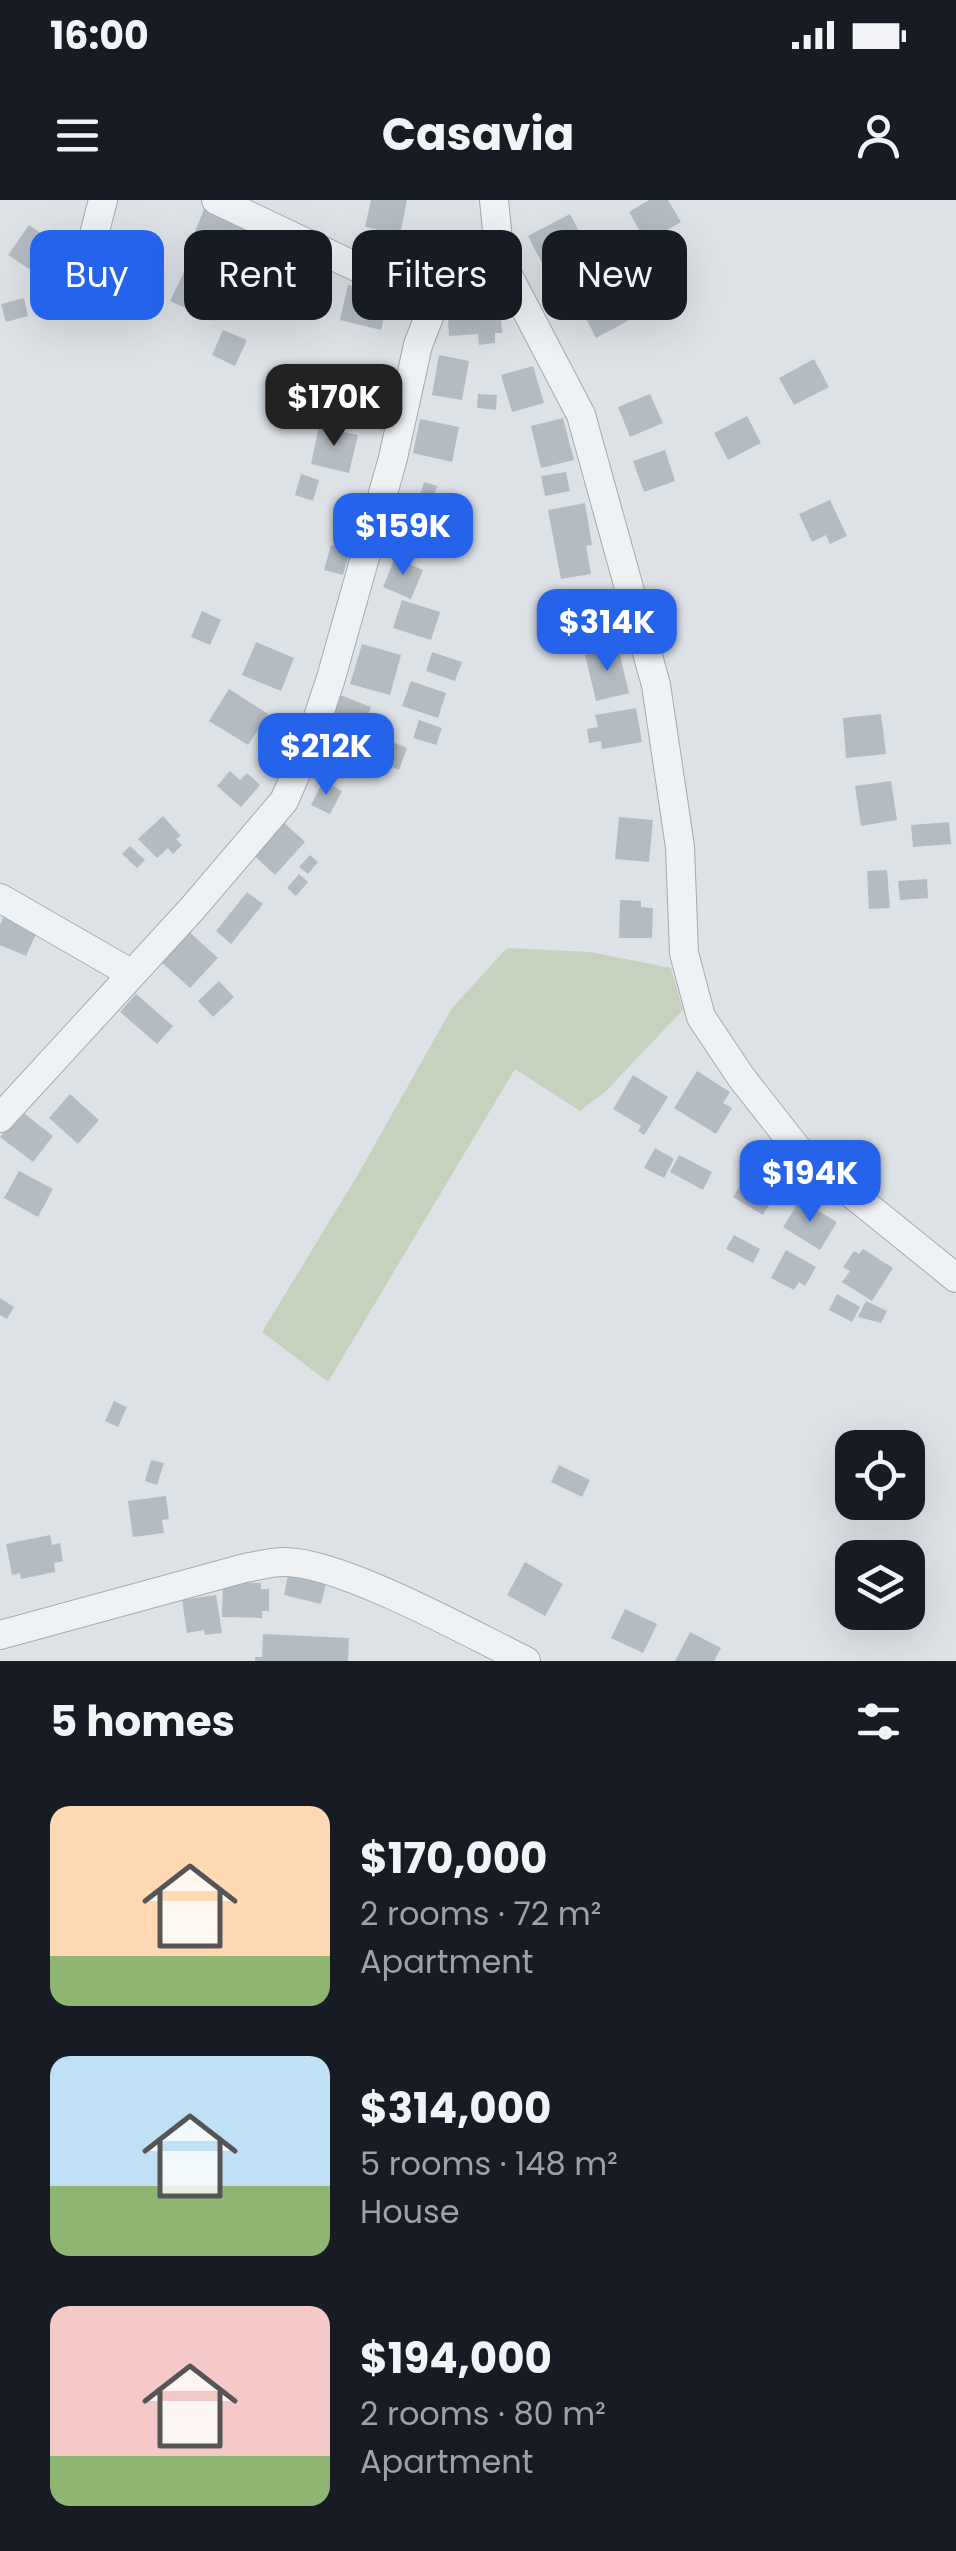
<!DOCTYPE html>
<html lang="en">
<head>
<meta charset="utf-8">
<style>
	body { margin:0; font-family:Poppins,sans-serif; background:#20242c; color:#f1f3f6; height:100vh; display:flex; flex-direction:column; font-size:38px; white-space:nowrap }
	* { box-sizing:border-box; margin:0 }
	p { font-size:32px; color:#9ea1a6 }
	.icon { flex:none; width:55px; height:55px; fill:none; stroke:currentColor; stroke-width:2; stroke-linecap:round; stroke-linejoin:round }
	.map { position:relative; height:1461px; overflow:hidden }
	.side { display:flex; flex-direction:column; background:#171b24; flex:1 }
	.side>* { flex:none }
	.banner { position:absolute; left:30px; top:30px; width:898px; height:90px; display:flex; gap:20px }
	.tools { position:absolute; left:835px; top:1230px; display:grid; gap:20px }
	.tools a { display:grid; place-items:center; width:90px; height:90px; border-radius:20px; background:#171b24; box-shadow:0 10px 40px #0002; font-size:50px }
	.price { position:absolute; translate:-50% -85px; padding:0 22px; border-radius:20px; background:#2563eb; color:#fff; font-size:32px; line-height:65px; filter:drop-shadow(0 2px 5px #0008) }
	.price::after { content:''; position:absolute; left:50%; top:60px; width:30px; height:22px; margin-left:-15px; background:inherit; clip-path:polygon(0 0,100% 0,50% 100%) }
	.price.current { background:#222; color:#fff }
	ul { padding:0; list-style:none }
	li { display:flex; align-items:center; gap:30px; height:250px; padding:0 50px }
	li span { display:grid; place-items:center; flex:none; width:280px; height:200px; border-radius:20px; color:#555 }
	li>.icon { margin-inline-start:auto }
	span .icon { width:120px; height:120px; fill:#fffc; stroke-width:1 }
	li b { font-size:42px }
	h2 { display:flex; justify-content:space-between; align-items:center; height:120px; padding:0 50px; font-size:42px }
	.tag { padding:0 35px; border-radius:20px; background:#171b24; box-shadow:0 10px 40px #0002; font-size:35px; line-height:90px }
	.tag.current { background:#2563eb; color:#fff }
	.status { display:flex; justify-content:space-between; align-items:center; height:70px; padding:0 50px; background:#171b24; direction:ltr }
	.status svg { height:28px; fill:currentColor }
	header { display:flex; justify-content:space-between; align-items:center; height:130px; padding:0 50px; background:#171b24; font-size:45px; font-weight:700 }
	.map>svg:first-child { display:block }
	.green { fill:#c6d1be }
	.building { fill:#b4bcc3 }
	.lines { fill:none; stroke-linecap:round; stroke-linejoin:round }
	.minor-casing { stroke:#a3aab1; stroke-width:30 }
	.minor { stroke:#eff2f5; stroke-width:28 }
</style>
</head>
<body>
<div class="status"><b>16:00</b><svg viewBox="0 0 49 12"><path d="M0 12V9h3v3zM5 12V6h3v6zM10 12V3h3v9zM15 12V0h3v12zM26 1h20v11H26zM47 4h2v5h-2z"/></svg></div>
<header><svg class="icon" aria-label="menu" viewBox="0 0 24 24"><path d="M4 6h16M4 12h16M4 18h16"/></svg>Casavia<svg class="icon" aria-label="person" viewBox="0 0 24 24"><circle cx="12" cy="8" r="4"/><path d="M4 21q1-7 8-7t8 7"/></svg></header>
<div class="map">
<svg width="956" height="1461" viewBox="0 0 956 1461">
	<rect width="100%" height="100%" fill="#dde2e7"/>
	<path class="green" d="M507,748L590,752L671,768L683,810L605,892L580,911L515,869L328,1182L262,1132L357,976L452,808Z"/>
	<path class="building" d="M371,0H407L400,35L365,27Z
		M649,0H668L681,22L646,42L629,12Z
		M206,5L256,27L242,58L193,36Z
		M570,14L589,50L567,62L565,56L544,67L528,36Z
		M29,25L66,51L46,80L8,55Z
		M251,52L282,62L280,67L298,73L289,102L253,91L254,86L241,82Z
		M186,68L229,88L214,121L170,101Z
		M348,85L390,95L381,130L340,120Z
		M612,88L628,121L596,138L579,105Z
		M500,96L502,133H495V143L479,145L478,134L449,136L447,100Z
		M24,98L28,116L6,122L1,104Z
		M223,130L247,140L235,166L212,155Z
		M439,155L469,161L462,200L432,195Z
		M814,159L829,187L794,205L779,178Z
		M533,166L544,203L512,212L501,175Z
		M324,174L370,185L362,217L316,206Z
		M478,194L497,195L496,210L477,208Z
		M650,194L663,223L630,237L618,207Z
		M374,201L389,205L383,230L368,226Z
		M747,216L761,243L728,260L714,233Z
		M563,218L574,260L541,268L531,226Z
		M420,219L459,227L452,262L413,253Z
		M319,226L358,235L349,273L311,264Z
		M665,250L675,281L644,292L633,261Z
		M566,272L570,291L545,296L541,276Z
		M301,274L319,280L313,301L295,295Z
		M424,282L437,286L429,315L415,311Z
		M830,300L847,336L830,344L826,335L812,342L799,314Z
		M585,303L592,345L586,346L591,374L561,379L548,310Z
		M393,313L412,319L405,342L387,336Z
		M331,345L350,350L343,375L324,370Z
		M395,358L423,370L411,399L383,387Z
		M402,400L440,412L431,440L393,428Z
		M607,406L613,442L578,447L572,412Z
		M202,411L221,420L210,445L191,437Z
		M256,442L294,458L281,491L242,475Z
		M362,444L401,455L390,495L350,484Z
		M618,447L629,493L596,501L585,455Z
		M432,452L462,462L455,481L426,471Z
		M411,481L446,493L438,518L402,506Z
		M229,489L268,514L248,545L209,521Z
		M338,494L371,507L356,546L323,533Z
		M636,508L642,542L602,549L601,541L589,543L587,529L598,527L595,515Z
		M881,514L886,554L846,558L843,518Z
		M419,520L442,528L436,545L413,538Z
		M383,538L407,548L399,570L375,560Z
		M321,541L349,554L338,580L309,567Z
		M230,571L240,580L247,573L260,585L241,607L217,586Z
		M323,581L342,591L330,614L311,605Z
		M891,581L897,620L861,626L855,586Z
		M163,616L181,636L176,639L182,645L173,654L168,648L157,658L138,639Z
		M619,617L653,620L649,662L615,659Z
		M279,618L305,642L275,675L249,651Z
		M949,622L951,644L913,647L911,625Z
		M130,646L145,660L137,668L122,654Z
		M310,655L318,662L308,674L299,667Z
		M887,670L890,708L869,709L867,671Z
		M299,674L308,682L296,696L287,688Z
		M927,679L928,698L900,700L898,681Z
		M247,692L263,704L231,744L216,731Z
		M620,700L641,701V707L653,708L652,738H619Z
		M5,714L38,730L26,756L0,745V725Z
		M186,729L218,758L190,788L158,759Z
		M219,781L234,797L213,817L198,801Z
		M136,794L173,826L157,844L120,812Z
		M697,871L730,892L723,903L732,908L716,934L674,908Z
		M633,875L668,897L644,935L638,931L641,926L613,909Z
		M70,894L99,920L78,944L49,918Z
		M21,911L53,936L33,962L0,937Z
		M655,948L674,959L664,978L644,968Z
		M679,955L712,972L703,990L670,972Z
		M750,969L780,988L763,1015L733,997Z
		M19,971L53,989L38,1017L4,998Z
		M800,1000L837,1022L820,1050L783,1027Z
		M734,1035L760,1049L753,1063L726,1049Z
		M863,1049L893,1068L872,1101L842,1082L850,1071L843,1067L854,1051L859,1054Z
		M786,1050L816,1067L805,1086L799,1082L794,1090L771,1078Z
		M837,1094L860,1107L852,1122L829,1110Z
		M0,1098L14,1107L7,1119L0,1115Z
		M866,1101L887,1111L881,1123L858,1117Z
		M114,1201L127,1207L118,1227L105,1221Z
		M151,1260L164,1263L157,1285L145,1281Z
		M559,1265L590,1280L582,1297L551,1282Z
		M166,1296L169,1319L162,1320L164,1333L133,1337L128,1301Z
		M50,1335L52,1345L60,1343L63,1361L54,1363L55,1372L21,1379L20,1373L12,1375L6,1344Z
		M525,1362L563,1384L545,1416L507,1395Z
		M289,1370L327,1380L321,1404L284,1395Z
		M223,1382L261,1383V1389H269V1411H262V1418L222,1417Z
		M216,1395L222,1433L205,1435L204,1430L187,1433L182,1400Z
		M625,1409L657,1424L643,1453L611,1438Z
		M690,1432L721,1448L714,1461H675Z
		M263,1434L349,1438L348,1461H255V1457H262Z"/>
	<g class="lines">
		<g class="minor-casing">
			<path id="minor" d="M216,0L434,104
				M494,0L500,60L581,215L656,485L680,647L684,753L701,817L741,877L799,951L956,1078
				M77,100L103,0
				M0,698L132,774
				M0,918L191,710L284,601L310,541L331,478L393,258L418,145L434,104L500,60
				M0,1435L245,1368C257,1366 271,1362 283,1362C340,1361 471,1434 526,1461"/>
		</g>
		<use href="#minor" class="minor"/>
	</g>
</svg>
<div class="tools">
<a><svg class="icon" aria-label="locate" viewBox="0 0 24 24"><circle cx="12" cy="12" r="6"/><path d="M12 2v4M12 18v4M2 12h4M18 12h4"/></svg></a>
<a><svg class="icon" aria-label="layers" viewBox="0 0 24 24"><path d="M12 4l9 5-9 5-9-5zM3 14l9 5 9-5"/></svg></a>
</div>
<b class="price current" style="left:334px;top:249px">$170K</b>
<b class="price" style="left:403px;top:378px">$159K</b>
<b class="price" style="left:607px;top:474px">$314K</b>
<b class="price" style="left:326px;top:598px">$212K</b>
<b class="price" style="left:810px;top:1025px">$194K</b>
<div class="banner">
<a class="tag current">Buy</a>
<a class="tag">Rent</a>
<a class="tag">Filters</a>
<a class="tag">New</a>
</div>
</div>
<section class="side">
<h2>5 homes<svg class="icon" aria-label="filters" viewBox="0 0 24 24"><path d="M4 7h16M4 17h16"/><circle cx="9" cy="7" r="2"/><circle cx="15" cy="17" r="2"/></svg></h2>
<ul>
<li><span style="background:linear-gradient(#ffd9b3 75%,#8fb573 0)"><svg class="icon" aria-label="home" viewBox="0 0 24 24"><path d="M3 11l9-7 9 7M6 9v11h12V9"/></svg></span><div><b>$170,000</b><p>2 rooms · 72 m²</p><p>Apartment</p></div></li>
<li><span style="background:linear-gradient(#bfe0f5 65%,#8fb573 0)"><svg class="icon" aria-label="home" viewBox="0 0 24 24"><path d="M3 11l9-7 9 7M6 9v11h12V9"/></svg></span><div><b>$314,000</b><p>5 rooms · 148 m²</p><p>House</p></div></li>
<li><span style="background:linear-gradient(#f6c9c9 75%,#8fb573 0)"><svg class="icon" aria-label="home" viewBox="0 0 24 24"><path d="M3 11l9-7 9 7M6 9v11h12V9"/></svg></span><div><b>$194,000</b><p>2 rooms · 80 m²</p><p>Apartment</p></div></li>
</ul>
</section>
</body>
</html>
